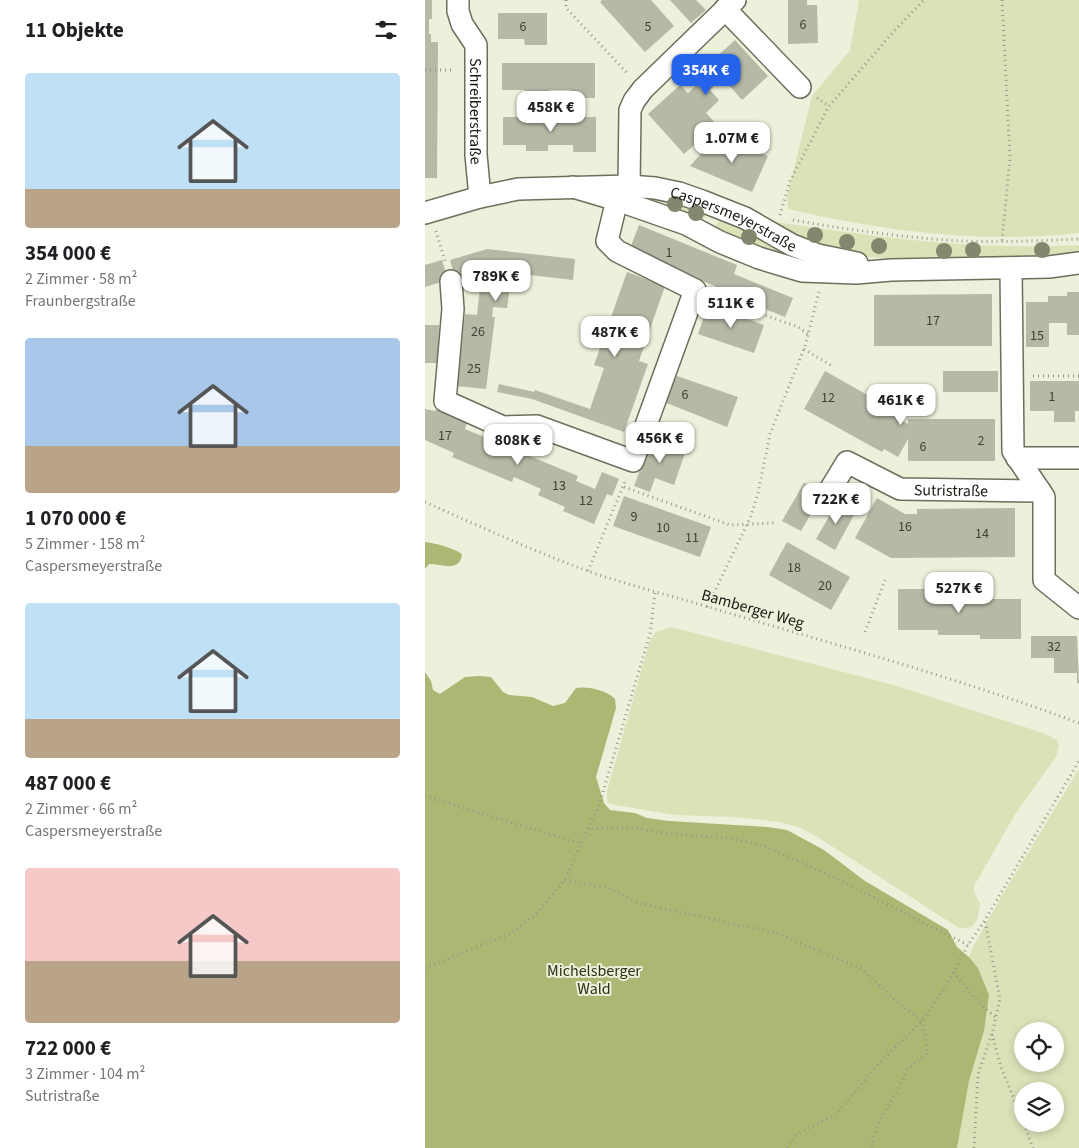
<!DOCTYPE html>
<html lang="de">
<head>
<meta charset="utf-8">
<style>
	body { margin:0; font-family:"Source Sans 3",sans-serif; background:#f2f2f2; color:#202124; height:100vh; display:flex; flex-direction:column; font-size:19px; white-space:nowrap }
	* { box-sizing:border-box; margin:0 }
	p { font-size:16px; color:#757577 }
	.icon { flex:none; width:28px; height:28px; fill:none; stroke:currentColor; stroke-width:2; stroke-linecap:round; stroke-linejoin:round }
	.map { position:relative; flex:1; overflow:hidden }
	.sheet { display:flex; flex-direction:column; background:#fff; width:425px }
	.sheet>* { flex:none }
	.tools { position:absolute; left:589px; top:1022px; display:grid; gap:10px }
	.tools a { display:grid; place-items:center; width:50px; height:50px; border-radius:50%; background:#fff; box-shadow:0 2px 8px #0003; font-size:25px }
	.price { position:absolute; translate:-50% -42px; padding:0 11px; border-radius:10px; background:#fff; color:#222; font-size:16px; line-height:32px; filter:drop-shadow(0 1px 2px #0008) }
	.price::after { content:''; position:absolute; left:50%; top:30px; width:15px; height:11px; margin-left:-8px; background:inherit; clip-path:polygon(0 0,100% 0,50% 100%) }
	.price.current { background:#2563eb; color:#fff }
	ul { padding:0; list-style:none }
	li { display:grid; align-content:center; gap:10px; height:265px; padding:0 25px }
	li span { display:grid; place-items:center; height:155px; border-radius:5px; color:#555 }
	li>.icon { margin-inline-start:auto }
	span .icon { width:90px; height:90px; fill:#fffc; stroke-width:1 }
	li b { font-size:21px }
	h2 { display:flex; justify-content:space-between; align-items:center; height:60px; padding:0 25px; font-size:21px }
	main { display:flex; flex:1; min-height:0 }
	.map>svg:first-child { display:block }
	.green { fill:#dae2b8; fill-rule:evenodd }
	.forest { fill:#abb772 }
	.building { fill:#b5b9a5 }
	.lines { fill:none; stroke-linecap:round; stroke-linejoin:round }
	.minor-casing { stroke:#6b6f5c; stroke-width:24 }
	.path { stroke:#959989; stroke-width:3; stroke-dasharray:1 4; stroke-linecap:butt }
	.minor { stroke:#fff; stroke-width:21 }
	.tree { fill:#83876d }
	.labels { text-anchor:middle; stroke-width:4; stroke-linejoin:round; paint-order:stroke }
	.number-label { font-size:14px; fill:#404238 }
	.street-label { font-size:16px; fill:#191a13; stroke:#ecf1db }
	.park-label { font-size:16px; fill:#2d3113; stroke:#ecf1db }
</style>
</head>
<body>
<main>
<section class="sheet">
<h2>11 Objekte<svg class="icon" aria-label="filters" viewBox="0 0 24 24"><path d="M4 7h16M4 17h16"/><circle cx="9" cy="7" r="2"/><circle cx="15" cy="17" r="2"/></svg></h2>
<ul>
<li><span style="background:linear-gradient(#bfe0f5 75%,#b9a48a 0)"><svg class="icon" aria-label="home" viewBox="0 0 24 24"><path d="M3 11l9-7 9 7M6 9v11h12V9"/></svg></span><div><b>354 000 €</b><p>2 Zimmer · 58 m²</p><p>Fraunbergstraße</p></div></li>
<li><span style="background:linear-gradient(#a9c7e8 70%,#b9a48a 0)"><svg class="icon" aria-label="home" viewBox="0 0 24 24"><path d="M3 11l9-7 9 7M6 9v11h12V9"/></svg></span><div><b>1 070 000 €</b><p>5 Zimmer · 158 m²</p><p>Caspersmeyerstraße</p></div></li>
<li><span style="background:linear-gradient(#bfe0f5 75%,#b9a48a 0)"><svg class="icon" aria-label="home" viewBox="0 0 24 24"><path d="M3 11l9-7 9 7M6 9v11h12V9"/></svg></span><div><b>487 000 €</b><p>2 Zimmer · 66 m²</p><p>Caspersmeyerstraße</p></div></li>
<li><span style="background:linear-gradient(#f6c9c9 60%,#b9a48a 0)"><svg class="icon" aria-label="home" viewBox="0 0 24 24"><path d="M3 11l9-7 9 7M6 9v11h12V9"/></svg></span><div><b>722 000 €</b><p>3 Zimmer · 104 m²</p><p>Sutristraße</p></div></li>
</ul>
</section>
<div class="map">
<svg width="654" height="1148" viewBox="0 0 654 1148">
	<rect width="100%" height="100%" fill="#ecf1db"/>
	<path class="green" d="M434,0H654V233C556,244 458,231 363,209L362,196L387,96L425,50Z
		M208,193L283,210L276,226Z
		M296,216L389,265L288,232Z
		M351,222C453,237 551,251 654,245V252L595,259H472L427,256L410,252L349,228Z
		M243,628H250L472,686L618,733L632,740L634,746L631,757L589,816L549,886V892L555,904C553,919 552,930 534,928L391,836L373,827L354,822L310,817L250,815L185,804L182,800V791L225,640L231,632Z
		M654,769V1148H532L544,1081L559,1031L553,968L544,957L550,943L578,894ZM598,1031H630V1064H598ZM598,1091H630V1124H598Z"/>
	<path class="forest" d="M0,542C13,544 26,547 37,554C35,573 17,564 4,564L0,569Z
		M0,672L6,681L8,690L15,694L40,677L54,676L66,677L78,692L84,695L107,697L128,706L140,703L151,688C163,686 181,690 190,699L191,708L171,777L179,803L185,810L210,813L222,818L244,821L343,827L362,830L399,850L440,881L523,930L532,947L544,957L553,968L564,995L559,1031L544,1081L532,1148H0Z"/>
	<path class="building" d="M0,0H7V19H4V34H6V42H13L12,178H0Z
		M177,0H226L249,26L220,52L175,2Z
		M245,0H271L281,10L266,23Z
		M363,0H382V5H392L393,43L363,44Z
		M73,13H122V45H100L99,39H73Z
		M310,40L343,76L317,100L298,78L285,90L294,100L281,113L292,125L259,154L223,114L255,85L263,93L276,81L268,72L281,60L285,63Z
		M77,63H170V98H146V90H124V98H100V90H77Z
		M78,117H171V152H148V145H123V151H101V145H78Z
		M302,139L343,156L327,192L265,166L284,145L296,150Z
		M214,225L312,265L309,274L368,298L360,317L301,293L302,291L204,251Z
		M62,249L150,259L148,280L87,273L82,308L68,307L67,317H70L61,389L31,386L40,314L52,315L57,269L30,277L25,260Z
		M17,260L23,280L0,287V265Z
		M202,272L240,286L214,361L223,364L199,432L107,399L72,392L74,384L109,392L110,390L165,409L179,368L169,365Z
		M642,292H654V335H642V323H624V347H601V302H623V296H642Z
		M567,294V346H449V295Z
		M283,305L339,325L329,353L273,334Z
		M0,325H14L13,363H0Z
		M400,371L478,415L475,420L483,424V419H570V461H483V439L473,457L459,449L457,452L379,409Z
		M518,371H573V392H518Z
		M249,375L313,397L302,427L239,402Z
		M605,381H654V411H650V422H629V411H605Z
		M0,409L10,411L11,409L42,422L40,429L153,476L151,481L170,489L177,472L194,479L187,496L182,494L169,524L138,511L140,507L113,495L116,489L89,477L87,482L27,457L29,453L0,440Z
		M227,437L261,450L249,485L230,478L225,492L209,486Z
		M379,483L398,493L376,531L357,521Z
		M199,496L286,527L275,557L188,526Z
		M452,498L480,514H492V509L590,508V557L466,558L430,538Z
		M413,501L431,511L410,550L391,539Z
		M362,542L425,577L406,610L344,575Z
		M473,589H513V593H554L555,599H596V639H555V635H513V630H473Z
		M606,636H652L654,683H652V673H629V658H606Z"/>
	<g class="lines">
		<g class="minor-casing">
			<g id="minor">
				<path id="s1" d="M33,0V11L37,24L51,45V155L55,197"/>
				<path d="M300,9L375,87"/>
				<path d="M204,186L205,110L209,101L218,89L310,0"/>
				<path d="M148,187L192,200L261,224L295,242L334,258L377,271L431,273L466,270L624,267L654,263"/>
				<path id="s2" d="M0,213L55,197L93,189L204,186L230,188L254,193L277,201L320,218L367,245L393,255L432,263"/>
				<path d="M586,268L588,451L619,497V580L654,608"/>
				<path d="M26,281L28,309L20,401L78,427L112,426L208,461L270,290L192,251L182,241L192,200"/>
				<path d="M592,458H654"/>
				<path id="s3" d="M402,495L422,462L475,489L615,491"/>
			</g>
		</g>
		<path class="path" d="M141,0V8L204,75
			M577,0L585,158L577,241
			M0,70H30
			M392,98L404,106
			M355,215L365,181L404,106L471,29L499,0
			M368,220C418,229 469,236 520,240C564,243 609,241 654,239
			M11,231L20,261
			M289,297L373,327L383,334
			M379,349L407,366
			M608,376H654
			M199,487L305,525L349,523
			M0,502C54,526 108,551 163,571C205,586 248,596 290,609C412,645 535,679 654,723
			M163,571L201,479
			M230,593L225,634L175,802L163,829L206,827L230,832L271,836L305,838L342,847L404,875L543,945
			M282,607L326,516L333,493L345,434L380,346L394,292
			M440,632L460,580
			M0,796L157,844
			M140,880L184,888L213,903L351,933L437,969L471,1001L497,1021L503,1052L482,1070L470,1095L456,1117L448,1137L447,1148
			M0,968L87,933L111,914L140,880L163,829
			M529,972L550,999L570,1017
			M567,1034L576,1067L598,1121
			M599,1124L608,1148
			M362,1148L372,1134L412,1114L453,1064L497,1021L521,986L543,945L560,920L654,761
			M549,1148L553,1074L567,1034L575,999L560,921"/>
		<use href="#minor" class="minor"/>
	</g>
	<g class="tree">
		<circle cx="250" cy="204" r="8"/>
		<circle cx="271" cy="213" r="8"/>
		<circle cx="390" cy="235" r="8"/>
		<circle cx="324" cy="237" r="8"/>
		<circle cx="422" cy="242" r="8"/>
		<circle cx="454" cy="246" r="8"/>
		<circle cx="548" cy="250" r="8"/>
		<circle cx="617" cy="250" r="8"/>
		<circle cx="519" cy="251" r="8"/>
	</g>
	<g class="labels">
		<g class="number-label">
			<text x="378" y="29">6</text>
			<text x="98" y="31">6</text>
			<text x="223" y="31">5</text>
			<text x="244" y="257">1</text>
			<text x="508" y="325">17</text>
			<text x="53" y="336">26</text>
			<text x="612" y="340">15</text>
			<text x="49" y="373">25</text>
			<text x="260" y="399">6</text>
			<text x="627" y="401">1</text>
			<text x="403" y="402">12</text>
			<text x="20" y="440">17</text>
			<text x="556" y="445">2</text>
			<text x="498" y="451">6</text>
			<text x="134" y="490">13</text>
			<text x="161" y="505">12</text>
			<text x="209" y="521">9</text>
			<text x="480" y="531">16</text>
			<text x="238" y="532">10</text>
			<text x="557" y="538">14</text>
			<text x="267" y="542">11</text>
			<text x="369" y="572">18</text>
			<text x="400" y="590">20</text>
			<text x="629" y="651">32</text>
		</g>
		<g class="street-label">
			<text dy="6" stroke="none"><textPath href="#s1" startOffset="116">Schreiberstraße</textPath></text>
			<text dy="6" stroke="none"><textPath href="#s2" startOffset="318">Caspersmeyerstraße</textPath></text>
			<text dy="6" stroke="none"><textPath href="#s3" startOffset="149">Sutristraße</textPath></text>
			<text transform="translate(328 608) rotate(16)" y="6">Bamberger Weg</text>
		</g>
		<g class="park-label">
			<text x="169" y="976">Michelsberger<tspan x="169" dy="18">Wald</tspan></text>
		</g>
	</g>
</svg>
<div class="tools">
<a><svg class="icon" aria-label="locate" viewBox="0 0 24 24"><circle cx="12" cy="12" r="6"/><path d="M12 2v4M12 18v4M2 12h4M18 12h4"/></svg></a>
<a><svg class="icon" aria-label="layers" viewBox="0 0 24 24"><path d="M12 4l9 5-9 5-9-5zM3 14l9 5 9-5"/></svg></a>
</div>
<b class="price current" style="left:281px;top:96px">354K €</b>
<b class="price" style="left:126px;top:133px">458K €</b>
<b class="price" style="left:307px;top:164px">1.07M €</b>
<b class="price" style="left:71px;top:302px">789K €</b>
<b class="price" style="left:306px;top:329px">511K €</b>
<b class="price" style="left:190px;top:358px">487K €</b>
<b class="price" style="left:476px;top:426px">461K €</b>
<b class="price" style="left:235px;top:464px">456K €</b>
<b class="price" style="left:93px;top:466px">808K €</b>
<b class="price" style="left:411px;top:525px">722K €</b>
<b class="price" style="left:534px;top:614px">527K €</b>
</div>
</main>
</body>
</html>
